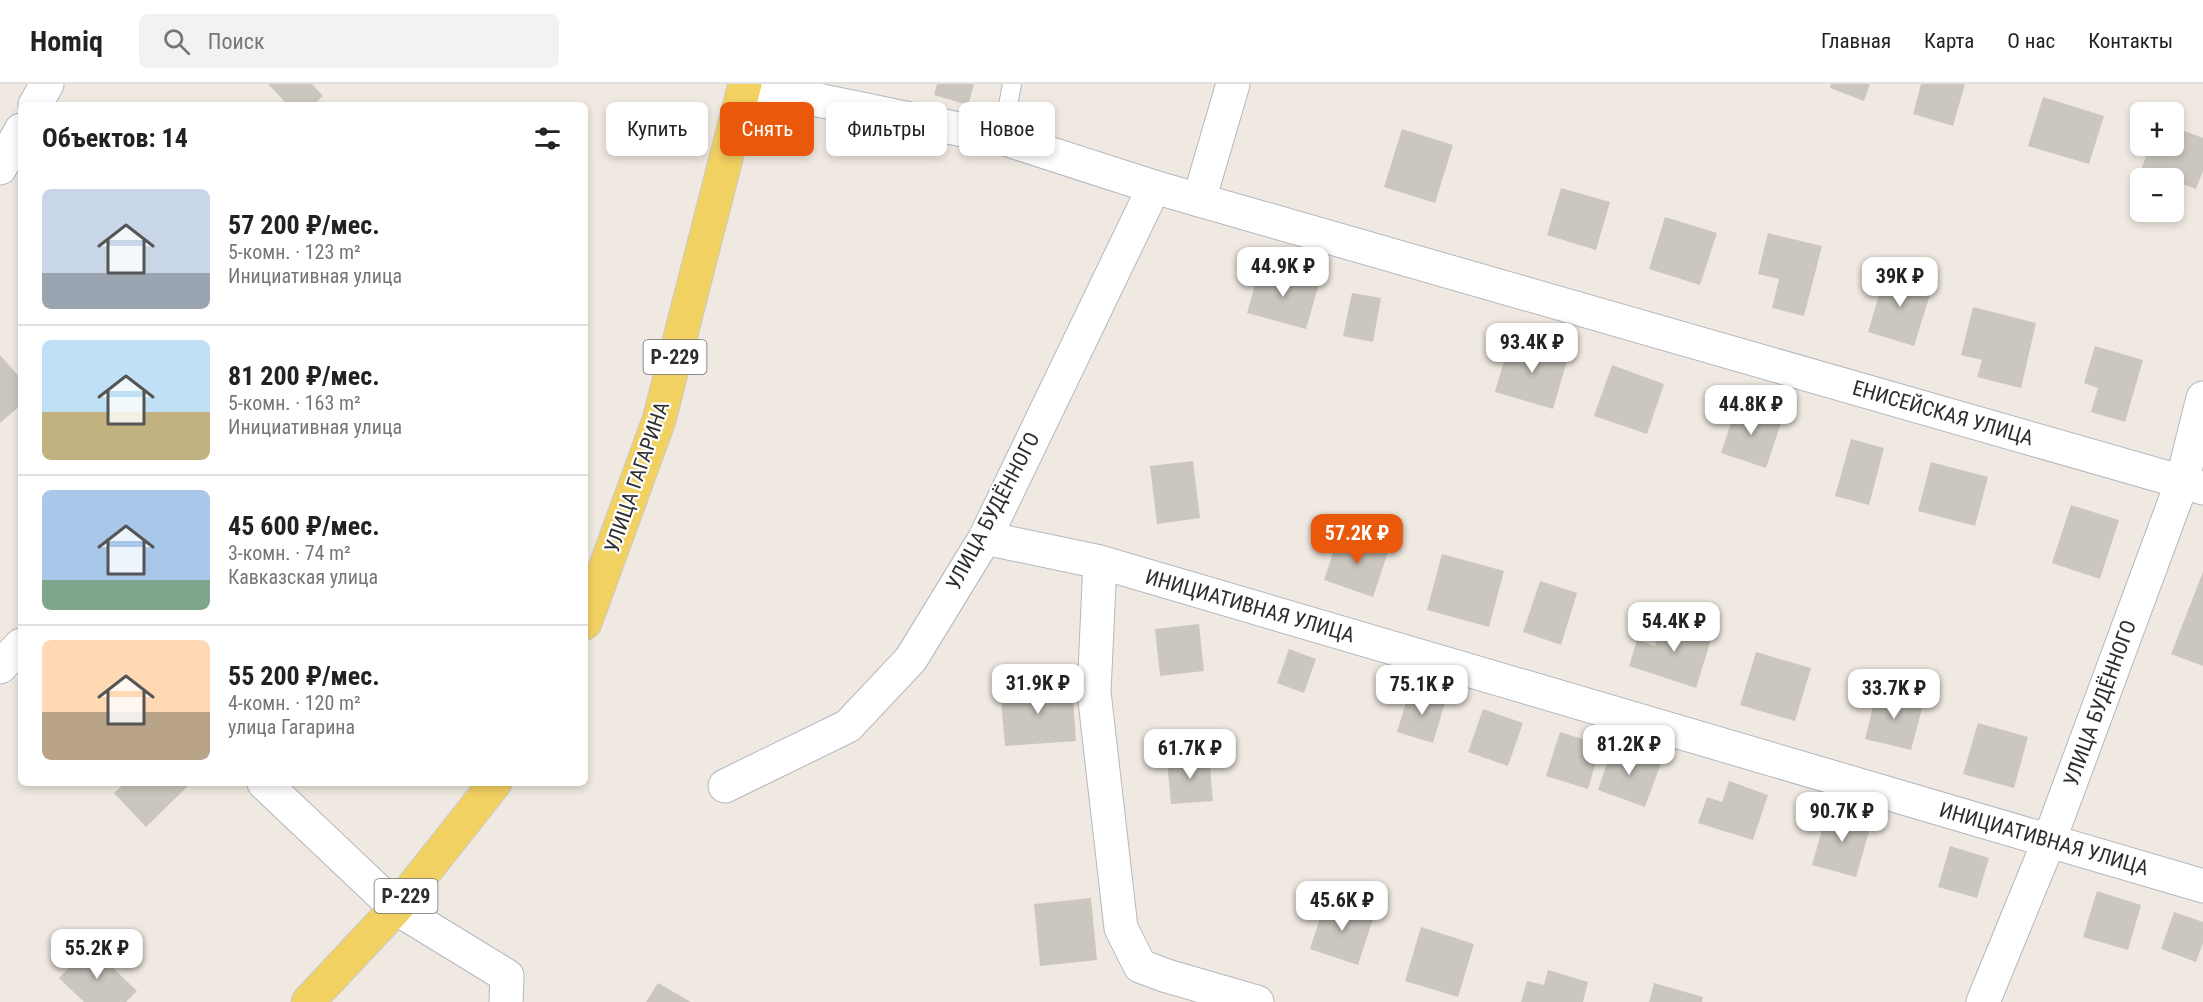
<!DOCTYPE html>
<html lang="ru">
<head>
<meta charset="utf-8">
<style>
	body { margin:0; font-family:"Roboto Condensed",sans-serif; background:#f2f2f2; color:#222; height:100vh; display:flex; flex-direction:column; font-size:22px; white-space:nowrap }
	* { box-sizing:border-box; margin:0 }
	p { font-size:20px; color:#767676 }
	.icon { flex:none; width:33px; height:33px; fill:none; stroke:currentColor; stroke-width:2; stroke-linecap:round; stroke-linejoin:round }
	.map { position:relative; flex:1; overflow:hidden }
	.drawer { position:absolute; left:18px; top:18px; width:570px; height:684px; display:flex; flex-direction:column; background:#fff; border-radius:9px; box-shadow:0 3px 9px #0003 }
	.drawer>* { flex:none }
	.guide { position:absolute; left:606px; top:18px; width:570px; height:54px; display:flex; gap:12px }
	.controls { position:absolute; left:2130px; top:18px; display:grid; gap:12px }
	.controls a { display:grid; place-items:center; width:54px; height:54px; border-radius:9px; background:#fff; box-shadow:0 3px 9px #0003; font-size:30px }
	.price { position:absolute; translate:-50% -51px; padding:0 14px; border-radius:12px; background:#fff; color:#222; font-size:20px; line-height:39px; filter:drop-shadow(0 2px 3px #0008) }
	.price::after { content:''; position:absolute; left:50%; top:36px; width:18px; height:14px; margin-left:-9px; background:inherit; clip-path:polygon(0 0,100% 0,50% 100%) }
	.price.current { background:#ea580c; color:#fff }
	ul { padding:0; list-style:none }
	li { display:flex; align-items:center; gap:18px; height:150px; padding:0 24px }
	li+li { border-top:2px solid #e0e0e0 }
	li span { display:grid; place-items:center; flex:none; width:168px; height:120px; border-radius:9px; color:#555 }
	li>.icon { margin-inline-start:auto }
	span .icon { width:72px; height:72px; fill:#fffc; stroke-width:1 }
	li b { font-size:26px }
	h2 { display:flex; justify-content:space-between; align-items:center; height:72px; padding:0 24px; font-size:26px }
	.pill { padding:0 21px; border-radius:9px; background:#fff; box-shadow:0 3px 9px #0003; font-size:21px; line-height:54px }
	.pill.current { background:#ea580c; color:#fff }
	header { display:flex; align-items:center; gap:36px; box-sizing:border-box; height:84px; padding:0 30px; background:#fff; border-bottom:2px solid #e0e0e0 }
	header strong { font-size:28px }
	nav { display:flex; gap:33px; margin-inline-start:auto; font-size:21px }
	.search { width:420px; height:54px; background:#f2f2f2; display:flex; align-items:center; gap:15px; box-sizing:border-box; padding:0 21px; border-radius:9px; color:#767676; font-size:22px }
	.map>svg:first-child { display:block }
	.building { fill:#cbc7bf }
	.lines { fill:none; stroke-linecap:round; stroke-linejoin:round }
	.lane-casing { stroke:#b4b7c1; stroke-width:20 }
	.street-casing { stroke:#b4b7c1; stroke-width:35 }
	.secondary-casing { stroke:#b4b7c1; stroke-width:35 }
	.primary-casing { stroke:#c9c9c9; stroke-width:35 }
	.lane { stroke:#fff; stroke-width:18 }
	.street { stroke:#fff; stroke-width:33 }
	.secondary { stroke:#fff; stroke-width:33 }
	.primary { stroke:#f2d163; stroke-width:33 }
	.labels { text-anchor:middle; stroke-width:4.5; stroke-linejoin:round; paint-order:stroke }
	.shield { fill:#fff; stroke:#6d6d6d; stroke-width:1.5 }
	.shield-label { font-size:20px; font-weight:bold; fill:#2e2e2e }
	.street-label { font-size:21px; fill:#2e2e2e; stroke:#fff }
</style>
</head>
<body>
<header>
<strong>Homiq</strong>
<div class="search"><svg class="icon" aria-label="search" viewBox="0 0 24 24"><circle cx="10" cy="10" r="6"/><path d="M15 15l6 6"/></svg>Поиск</div>
<nav><a>Главная</a><a>Карта</a><a>О нас</a><a>Контакты</a></nav>
</header>
<div class="map">
<svg width="2203" height="918" viewBox="0 0 2203 918">
	<rect width="100%" height="100%" fill="#efe9e1"/>
	<path class="building" d="M268,0H312L323,12L313,21H288Z
		M937,0H974L968,21L934,11Z
		M1831,0H1870L1864,17L1830,4Z
		M1921,0H1965L1953,42L1913,30Z
		M2043,13L2104,32L2089,80L2028,62Z
		M2174,43L2203,54V87L2196,105L2174,97V94H2166L2141,86L2150,62H2174Z
		M1402,45L1453,61L1435,119L1384,103Z
		M1561,104L1610,118L1596,166L1547,151Z
		M1665,133L1717,149L1700,201L1649,185Z
		M1768,149L1822,162L1804,232L1772,224L1779,195L1758,190Z
		M1260,183L1319,200L1306,245L1247,229Z
		M1886,187L1933,201L1914,262L1868,248Z
		M1352,209L1381,214L1373,258L1343,252Z
		M1973,223L2036,239L2021,304L1977,293L1982,276L1961,271Z
		M1510,256L1568,273L1553,325L1495,308Z
		M2095,262L2143,276L2125,338L2091,328L2098,304L2084,299Z
		M0,271L21,295V321L0,339Z
		M1612,281L1664,300L1647,350L1594,332Z
		M1737,321L1782,336L1766,384L1721,369Z
		M1851,355L1884,364L1869,421L1835,412Z
		M1193,377L1200,434L1157,440L1150,382Z
		M1931,378L1988,393L1975,442L1918,427Z
		M2071,421L2119,436L2100,495L2052,479Z
		M1340,448L1389,465L1373,513L1324,496Z
		M1442,470L1504,487L1489,543L1427,526Z
		M2203,488V582L2171,570Z
		M1540,497L1577,509L1561,561L1523,548Z
		M1664,533L1713,549L1696,604L1629,582L1637,556L1655,562Z
		M1199,540L1204,587L1160,592L1155,545Z
		M1289,565L1316,575L1304,609L1277,599Z
		M1756,568L1811,584L1795,637L1740,621Z
		M1072,600L1076,657L1005,662L1000,605Z
		M1410,605L1446,615L1433,659L1397,648Z
		M1877,606L1924,617L1911,666L1865,655Z
		M1483,625L1523,639L1508,682L1468,668Z
		M1978,639L2028,653L2014,704L1963,690Z
		M1560,648L1601,661L1588,705L1546,692Z
		M1613,662L1661,679L1645,723L1598,706Z
		M1209,672L1213,717L1171,720L1167,676Z
		M1729,697L1768,711L1753,756L1698,739L1707,713L1722,718Z
		M125,699H191L146,743L114,709Z
		M1828,725L1872,737L1856,793L1812,781Z
		M1950,762L1989,774L1977,814L1938,803Z
		M2097,807L2141,821L2128,866L2083,853Z
		M1091,814L1097,876L1040,882L1034,820Z
		M1326,816L1374,832L1358,881L1310,865Z
		M2174,828L2203,838V859L2196,878L2161,865Z
		M1421,843L1474,860L1458,913L1405,897Z
		M90,862L137,907L126,918H84L59,894Z
		M1548,886L1588,898L1583,918H1521L1527,897L1544,901Z
		M658,899L691,918H646Z
		M1654,899L1703,913L1702,918H1649Z"/>
	<g class="lines">
		<g class="lane-casing">
			<path id="lane" d="M1002,54L1012,0"/>
		</g>
		<g class="street-casing">
			<path id="street" d="M35,21L47,0
				M0,84L21,46
				M1199,116L1233,0
				M985,454L1100,478L2203,802
				M1100,478L1094,608L1121,844L1140,882L1167,892L1257,918
				M0,583L21,561
				M264,699L396,824L507,892L506,918
				M725,702L848,642L911,575L985,454L1154,103
				M1983,918L2049,757L2182,398L2203,314"/>
		</g>
		<g class="secondary-casing">
			<path id="secondary" d="M745,1L1002,54L1154,103L2203,404"/>
		</g>
		<g class="primary-casing">
			<path id="primary" d="M585,539L659,336L745,0
				M308,918L396,824L495,699"/>
		</g>
		<use href="#lane" class="lane"/>
		<use href="#street" class="street"/>
		<use href="#secondary" class="secondary"/>
		<use href="#primary" class="primary"/>
	</g>
	<g class="labels">
		<g class="shield">
			<rect x="643.5" y="256" width="63" height="34" rx="4.5"/>
			<rect x="374.5" y="795" width="63" height="34" rx="4.5"/>
		</g>
		<g class="shield-label">
			<text x="675" y="280">Р-229</text>
			<text x="406" y="819">Р-229</text>
		</g>
		<g class="street-label">
			<text transform="translate(1943 329) rotate(16)" y="7">ЕНИСЕЙСКАЯ УЛИЦА</text>
			<text transform="translate(637 393) rotate(-71)" y="7">УЛИЦА ГАГАРИНА</text>
			<text transform="translate(993 427) rotate(-62)" y="7">УЛИЦА БУДЁННОГО</text>
			<text transform="translate(1250 522) rotate(16)" y="7">ИНИЦИАТИВНАЯ УЛИЦА</text>
			<text transform="translate(2100 619) rotate(-70)" y="7">УЛИЦА БУДЁННОГО</text>
			<text transform="translate(2044 755) rotate(16)" y="7">ИНИЦИАТИВНАЯ УЛИЦА</text>
		</g>
	</g>
</svg>
<div class="controls">
<a>+</a>
<a>−</a>
</div>
<b class="price" style="left:1283px;top:214px">44.9K ₽</b>
<b class="price" style="left:1900px;top:224px">39K ₽</b>
<b class="price" style="left:1532px;top:290px">93.4K ₽</b>
<b class="price" style="left:1751px;top:352px">44.8K ₽</b>
<b class="price current" style="left:1357px;top:481px">57.2K ₽</b>
<b class="price" style="left:1674px;top:569px">54.4K ₽</b>
<b class="price" style="left:1038px;top:631px">31.9K ₽</b>
<b class="price" style="left:1422px;top:632px">75.1K ₽</b>
<b class="price" style="left:1894px;top:636px">33.7K ₽</b>
<b class="price" style="left:1629px;top:692px">81.2K ₽</b>
<b class="price" style="left:1190px;top:696px">61.7K ₽</b>
<b class="price" style="left:1842px;top:759px">90.7K ₽</b>
<b class="price" style="left:1342px;top:848px">45.6K ₽</b>
<b class="price" style="left:97px;top:896px">55.2K ₽</b>
<div class="guide">
<a class="pill">Купить</a>
<a class="pill current">Снять</a>
<a class="pill">Фильтры</a>
<a class="pill">Новое</a>
</div>
<section class="drawer">
<h2>Объектов: 14<svg class="icon" aria-label="filters" viewBox="0 0 24 24"><path d="M4 7h16M4 17h16"/><circle cx="9" cy="7" r="2"/><circle cx="15" cy="17" r="2"/></svg></h2>
<ul>
<li><span style="background:linear-gradient(#c9d6e8 70%,#9aa5b1 0)"><svg class="icon" aria-label="home" viewBox="0 0 24 24"><path d="M3 11l9-7 9 7M6 9v11h12V9"/></svg></span><div><b>57 200 ₽/мес.</b><p>5-комн. · 123 m²</p><p>Инициативная улица</p></div></li>
<li><span style="background:linear-gradient(#bfe0f5 60%,#c2b280 0)"><svg class="icon" aria-label="home" viewBox="0 0 24 24"><path d="M3 11l9-7 9 7M6 9v11h12V9"/></svg></span><div><b>81 200 ₽/мес.</b><p>5-комн. · 163 m²</p><p>Инициативная улица</p></div></li>
<li><span style="background:linear-gradient(#a9c7e8 75%,#7fa58c 0)"><svg class="icon" aria-label="home" viewBox="0 0 24 24"><path d="M3 11l9-7 9 7M6 9v11h12V9"/></svg></span><div><b>45 600 ₽/мес.</b><p>3-комн. · 74 m²</p><p>Кавказская улица</p></div></li>
<li><span style="background:linear-gradient(#ffd9b3 60%,#b9a48a 0)"><svg class="icon" aria-label="home" viewBox="0 0 24 24"><path d="M3 11l9-7 9 7M6 9v11h12V9"/></svg></span><div><b>55 200 ₽/мес.</b><p>4-комн. · 120 m²</p><p>улица Гагарина</p></div></li>
</ul>
</section>
</div>
</body>
</html>
